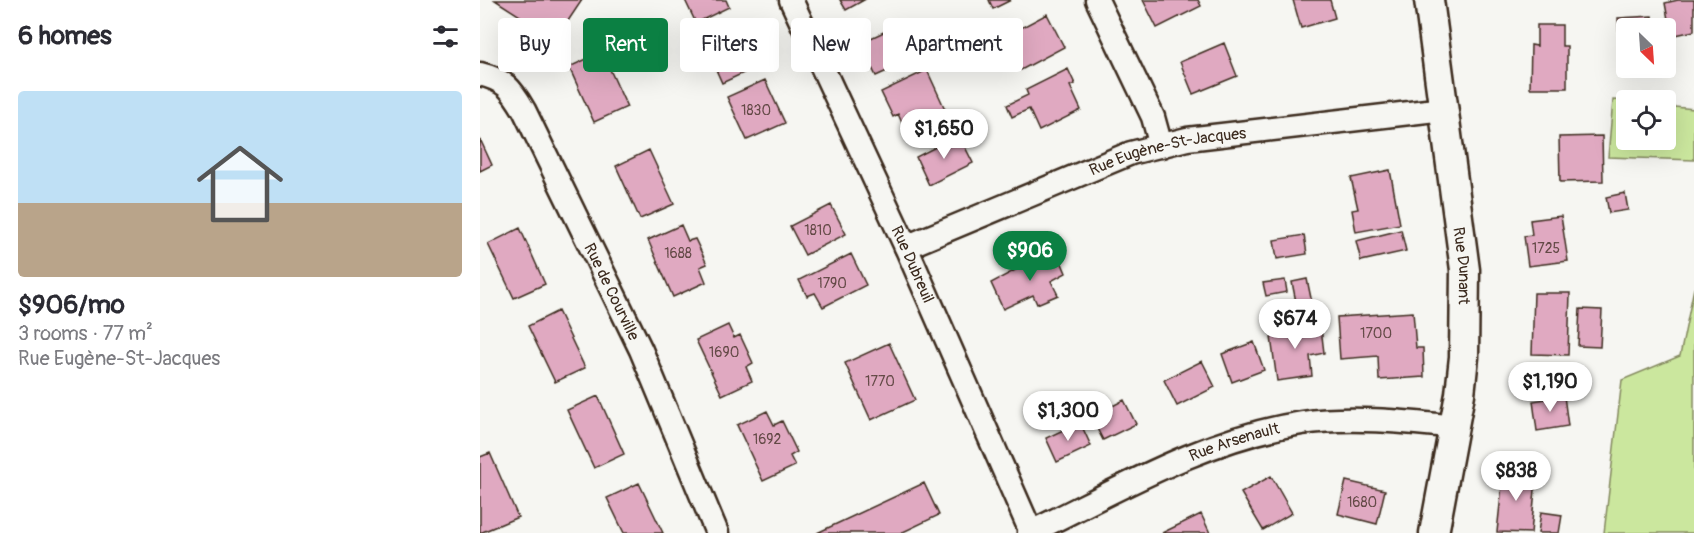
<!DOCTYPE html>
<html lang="en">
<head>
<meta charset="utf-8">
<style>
	body { margin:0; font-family:Pangolin,sans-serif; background:#f7f7f7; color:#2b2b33; height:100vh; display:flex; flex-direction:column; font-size:22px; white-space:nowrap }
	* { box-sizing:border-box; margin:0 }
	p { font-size:20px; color:#7c7c81 }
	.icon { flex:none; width:33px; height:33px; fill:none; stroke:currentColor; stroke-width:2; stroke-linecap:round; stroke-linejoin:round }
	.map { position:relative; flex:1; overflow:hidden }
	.details { display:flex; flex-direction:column; background:#fff; width:480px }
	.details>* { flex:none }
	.hud { position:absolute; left:18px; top:18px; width:570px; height:54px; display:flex; gap:12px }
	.needle { width:39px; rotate:155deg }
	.buttons { position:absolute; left:1136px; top:18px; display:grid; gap:12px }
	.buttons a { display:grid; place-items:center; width:60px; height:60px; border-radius:6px; background:#fff; box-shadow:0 6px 24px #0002; font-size:30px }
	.price { position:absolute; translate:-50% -51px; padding:0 14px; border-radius:21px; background:#fff; color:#222; font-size:20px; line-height:39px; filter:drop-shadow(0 2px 3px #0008) }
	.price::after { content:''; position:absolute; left:50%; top:36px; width:18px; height:14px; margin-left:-9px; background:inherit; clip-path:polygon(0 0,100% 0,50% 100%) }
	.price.current { background:#0b8043; color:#fff }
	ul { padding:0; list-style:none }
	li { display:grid; align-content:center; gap:12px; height:318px; padding:0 18px }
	li span { display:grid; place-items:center; height:186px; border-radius:6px; color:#555 }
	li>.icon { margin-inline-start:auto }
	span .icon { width:108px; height:108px; fill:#fffc; stroke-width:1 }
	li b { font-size:26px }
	h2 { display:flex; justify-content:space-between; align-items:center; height:72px; padding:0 18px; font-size:26px }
	.pill { padding:0 21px; border-radius:6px; background:#fff; box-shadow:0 6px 24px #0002; font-size:21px; line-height:54px }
	.pill.current { background:#0b8043; color:#fff }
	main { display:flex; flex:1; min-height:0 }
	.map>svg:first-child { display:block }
	.green { fill:#cbe79e; stroke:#83885e; stroke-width:1.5 }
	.building { fill:#e0a9c1; stroke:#3b2a1e; stroke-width:1.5 }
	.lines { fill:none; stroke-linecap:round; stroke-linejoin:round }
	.minor-casing { stroke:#3b2a1e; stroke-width:27 }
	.tertiary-casing { stroke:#3b2a1e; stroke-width:33 }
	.minor { stroke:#f6f6f2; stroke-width:22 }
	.tertiary { stroke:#f6f6f2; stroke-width:28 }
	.labels { text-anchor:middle; stroke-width:4.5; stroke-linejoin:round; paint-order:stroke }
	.number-label { font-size:14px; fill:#644a47 }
	.street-label { font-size:16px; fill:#3b2a1e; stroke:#f6f6f2 }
</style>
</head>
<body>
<main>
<section class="details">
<h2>6 homes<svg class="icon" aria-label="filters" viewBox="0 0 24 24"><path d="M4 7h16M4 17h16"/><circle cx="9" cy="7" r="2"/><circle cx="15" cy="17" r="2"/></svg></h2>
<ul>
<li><span style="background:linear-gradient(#bfe0f5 60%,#b9a48a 0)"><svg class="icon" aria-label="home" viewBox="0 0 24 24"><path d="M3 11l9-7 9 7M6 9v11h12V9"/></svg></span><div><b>$906/mo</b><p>3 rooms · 77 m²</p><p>Rue Eugène-St-Jacques</p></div></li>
</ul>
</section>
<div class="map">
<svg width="1214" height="533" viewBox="0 0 1214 533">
	<rect width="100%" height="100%" fill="#f6f6f2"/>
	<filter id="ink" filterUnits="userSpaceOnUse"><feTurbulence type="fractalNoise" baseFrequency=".0167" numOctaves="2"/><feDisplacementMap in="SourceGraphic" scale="12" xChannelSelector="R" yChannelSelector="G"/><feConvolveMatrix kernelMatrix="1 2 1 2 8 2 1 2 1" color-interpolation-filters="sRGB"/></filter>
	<g filter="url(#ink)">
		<path class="green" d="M1133,100L1146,101V140H1185V106L1214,109V160L1128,157Z
			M1214,288V533H1124L1142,380L1200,356Z"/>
		<path class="building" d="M15,0H102L76,39Z
			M205,0H246L249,7L216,23Z
			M360,0H384L366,10Z
			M509,0H531L513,9Z
			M663,0H718L721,6L677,28Z
			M813,0H850L855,18L821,28Z
			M1198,0H1214V31L1191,36L1185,3Z
			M567,14L584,47L541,70L524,37Z
			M1172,16L1173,28H1146V60H1140L1138,18Z
			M261,20L281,65L242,83L229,54L242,48L235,32Z
			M423,23L438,57L396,76L380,43Z
			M1057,25H1082V46H1087V88H1050L1051,45L1057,46Z
			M744,43L757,76L713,94L700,62Z
			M122,52L147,107L114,122L89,67Z
			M588,69L595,84L590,86L601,110L559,131L549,109L532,117L527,105L548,95L546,90Z
			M447,70L465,109L424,127L418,114L413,117L401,92Z
			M285,80L305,123L267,140L247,97Z
			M479,135L493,163L449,185L436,157Z
			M1122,136L1123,181L1080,182L1079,137Z
			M0,139L12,165L0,171Z
			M169,150L194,204L160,219L136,166Z
			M910,170L920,224L876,232L872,210L878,209L871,178Z
			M1145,193L1148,210L1129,213L1126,197Z
			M351,205L366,234L325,255L310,226Z
			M1081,216L1088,261L1048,266L1044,236L1052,235L1050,220Z
			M201,225L208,241L215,239L227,264L220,267L226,282L193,297L168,240Z
			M40,228L65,284L34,298L8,244Z
			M921,230L926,251L881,261L876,241Z
			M824,235L827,254L797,259L794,240Z
			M371,254L386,285L343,307L335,293L327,296L319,280Z
			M578,254L586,273L571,281L578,295L557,304L553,295L523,309L511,283L560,257L563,261Z
			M827,279L832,303L817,307L812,282Z
			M805,280L807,292L786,296L783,283Z
			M1054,293H1090L1088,355L1052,354Z
			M1100,309L1122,310L1120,347L1098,346Z
			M78,311L105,368L75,382L48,326Z
			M933,312L936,348H943L944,377L899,380L898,356L860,359L857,317Z
			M825,321L827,331L841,328L844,353L830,356L832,376L797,381L791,337L796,336L795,325Z
			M248,325L254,338L260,335L273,363L266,367L272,381L242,395L216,340Z
			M774,342L784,370L752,382L742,354Z
			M409,343L435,400L391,420L365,363Z
			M722,361L735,387L697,406L684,380Z
			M118,396L144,454L114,468L87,410Z
			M1084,396L1088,426L1057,431L1053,401Z
			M644,400L656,424L623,440L611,417Z
			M287,411L294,425L302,421L317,452L310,456L315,466L283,481L257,425Z
			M600,422L611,446L577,462L566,438Z
			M10,453L38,517L0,533V457Z
			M1024,467L1044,469L1042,478L1056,479L1051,533L1017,532Z
			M791,476L812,513L783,530L761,493Z
			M866,481L905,490L897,524L858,514Z
			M159,483L183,533H144L127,498Z
			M444,483L459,515L421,533H337Z
			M1061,512L1082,515L1079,533H1058Z
			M721,514L730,533H682Z"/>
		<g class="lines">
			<g class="minor-casing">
				<g id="minor">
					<path id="s1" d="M311,0L426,247L551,532"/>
					<path d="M617,0L673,117L681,146"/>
					<path id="s2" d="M0,74C25,80 31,88 44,110L161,350L237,533"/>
					<path id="s3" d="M426,247L651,153L707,139L964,109"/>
					<path id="s4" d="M549,533C636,491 725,438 822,423C872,416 926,422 976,427"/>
				</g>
			</g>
			<g class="tertiary-casing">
				<g id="tertiary">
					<path id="s5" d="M949,0L985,270L984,357L980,394L954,533"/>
				</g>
			</g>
			<use href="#minor" class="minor"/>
			<use href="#tertiary" class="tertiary"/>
		</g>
	</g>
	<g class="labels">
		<g class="number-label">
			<text x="276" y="115">1830</text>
			<text x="338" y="235">1810</text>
			<text x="1066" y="253">1725</text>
			<text x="198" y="258">1688</text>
			<text x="352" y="288">1790</text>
			<text x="896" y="338">1700</text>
			<text x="244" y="357">1690</text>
			<text x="400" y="386">1770</text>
			<text x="287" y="444">1692</text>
			<text x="882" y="507">1680</text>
		</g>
		<g class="street-label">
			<text dy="6" stroke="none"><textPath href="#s3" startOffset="280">Rue Eugène-St-Jacques</textPath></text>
			<text dy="6" stroke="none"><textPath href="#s1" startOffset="291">Rue Dubreuil</textPath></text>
			<text dy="6" stroke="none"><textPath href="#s5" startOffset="268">Rue Dunant</textPath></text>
			<text dy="6" stroke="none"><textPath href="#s2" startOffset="261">Rue de Courville</textPath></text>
			<text dy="6" stroke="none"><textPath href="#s4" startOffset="225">Rue Arsenault</textPath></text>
		</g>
	</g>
</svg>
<div class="buttons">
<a><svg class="needle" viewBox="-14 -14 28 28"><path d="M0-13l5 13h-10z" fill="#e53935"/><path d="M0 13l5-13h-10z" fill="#7c7c81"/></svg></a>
<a><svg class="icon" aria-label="locate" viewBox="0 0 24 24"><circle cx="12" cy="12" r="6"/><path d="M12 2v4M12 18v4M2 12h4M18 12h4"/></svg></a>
</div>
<b class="price" style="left:464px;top:160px">$1,650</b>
<b class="price current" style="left:550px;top:282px">$906</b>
<b class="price" style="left:815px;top:350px">$674</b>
<b class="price" style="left:1070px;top:413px">$1,190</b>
<b class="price" style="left:588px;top:442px">$1,300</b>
<b class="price" style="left:1036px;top:502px">$838</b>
<div class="hud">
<a class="pill">Buy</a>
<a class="pill current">Rent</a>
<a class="pill">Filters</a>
<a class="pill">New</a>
<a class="pill">Apartment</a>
</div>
</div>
</main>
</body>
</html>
